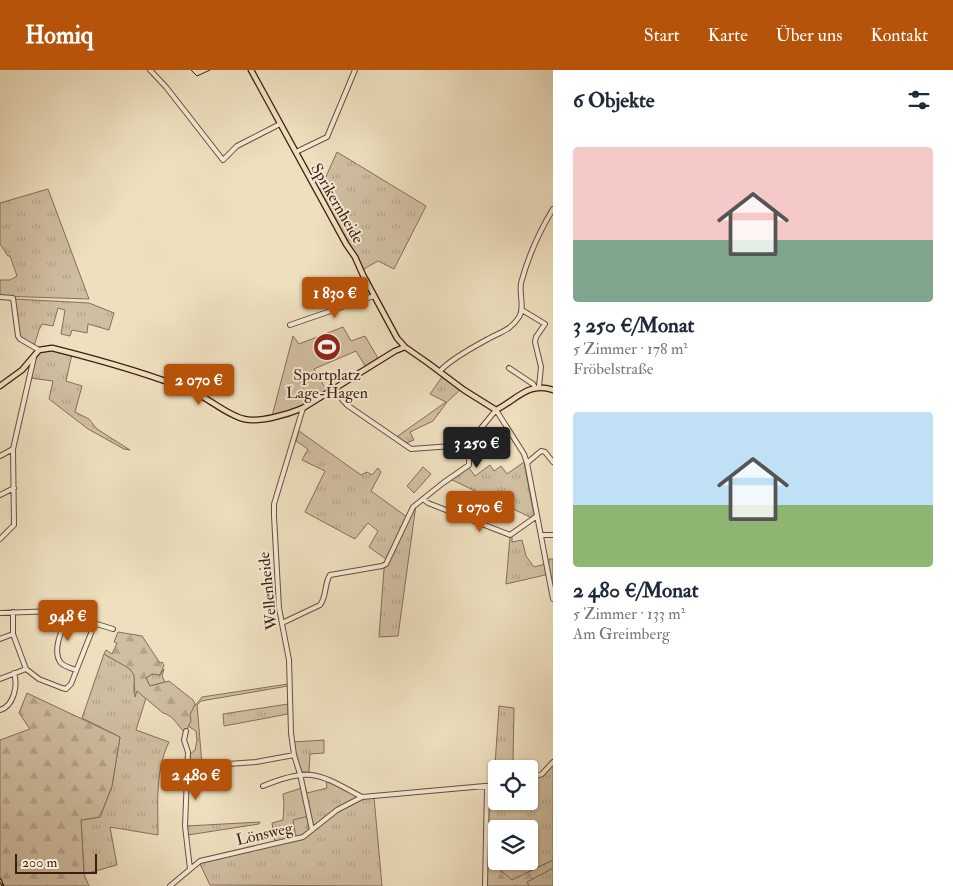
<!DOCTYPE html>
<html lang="de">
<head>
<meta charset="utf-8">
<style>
	body { margin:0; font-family:"IM FELL Double Pica",serif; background:#f6f6f7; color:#1f2937; height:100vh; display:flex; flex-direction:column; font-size:19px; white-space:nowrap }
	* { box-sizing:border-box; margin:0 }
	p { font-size:16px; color:#747a83 }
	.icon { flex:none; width:28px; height:28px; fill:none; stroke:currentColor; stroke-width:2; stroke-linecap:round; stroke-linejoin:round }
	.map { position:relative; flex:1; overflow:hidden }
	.drawer { display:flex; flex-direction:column; background:#fff; width:400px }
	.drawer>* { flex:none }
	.tools { position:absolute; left:488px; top:690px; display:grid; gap:10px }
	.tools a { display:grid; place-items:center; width:50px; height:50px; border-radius:5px; background:#fff; box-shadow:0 1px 4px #0004; font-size:25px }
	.scale { position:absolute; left:15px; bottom:12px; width:82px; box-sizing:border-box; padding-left:5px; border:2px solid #3e1d11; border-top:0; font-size:14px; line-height:18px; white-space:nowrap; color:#3e1d11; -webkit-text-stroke:4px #f4ead5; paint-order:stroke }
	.price { position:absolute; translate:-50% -42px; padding:0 11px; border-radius:5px; background:#b45309; color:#fff; font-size:16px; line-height:32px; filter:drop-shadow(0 1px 2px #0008) }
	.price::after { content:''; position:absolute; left:50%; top:30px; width:15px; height:11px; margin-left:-8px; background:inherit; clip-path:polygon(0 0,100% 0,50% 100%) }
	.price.selected { background:#222; color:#fff }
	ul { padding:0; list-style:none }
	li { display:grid; align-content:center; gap:10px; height:265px; padding:0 20px }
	li span { display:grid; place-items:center; height:155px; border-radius:5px; color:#555 }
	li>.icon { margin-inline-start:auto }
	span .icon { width:90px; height:90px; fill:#fffc; stroke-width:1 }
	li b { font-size:21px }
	h2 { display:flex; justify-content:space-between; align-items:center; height:60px; padding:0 20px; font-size:21px }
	header { display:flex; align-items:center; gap:30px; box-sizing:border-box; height:70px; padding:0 25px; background:#b45309; color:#fff }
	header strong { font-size:24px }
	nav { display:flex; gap:28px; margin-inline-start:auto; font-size:18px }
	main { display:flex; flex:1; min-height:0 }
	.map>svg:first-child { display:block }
	.grass { fill:url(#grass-tufts); stroke:#876e59; fill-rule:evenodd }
	.forest { fill:url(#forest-firs); stroke:#876e59 }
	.pitch { fill:#d0bea1; stroke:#876e59 }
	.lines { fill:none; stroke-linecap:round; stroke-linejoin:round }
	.minor-casing { stroke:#6a4e3c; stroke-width:6 }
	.major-casing { stroke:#3e1d11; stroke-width:7 }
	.minor { stroke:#f4ead5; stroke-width:4 }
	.major { stroke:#eedfbe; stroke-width:4.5 }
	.tram { stroke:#3e1d11; stroke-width:1 }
	.rail-casing { stroke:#3e1d11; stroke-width:3 }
	.rail { stroke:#f4ead5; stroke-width:1; stroke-dasharray:4; stroke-linecap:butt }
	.labels { text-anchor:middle; stroke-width:4; stroke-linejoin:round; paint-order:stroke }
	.street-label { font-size:16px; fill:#3e1d11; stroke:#f4ead5 }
	.poi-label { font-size:16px; fill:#3e1d11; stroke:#f4ead5 }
</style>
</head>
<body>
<header>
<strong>Homiq</strong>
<nav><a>Start</a><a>Karte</a><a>Über uns</a><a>Kontakt</a></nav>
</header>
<main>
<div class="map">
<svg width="553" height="816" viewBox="0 0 553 816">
	<defs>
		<pattern id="grass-tufts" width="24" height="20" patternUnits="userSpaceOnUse" patternTransform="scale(1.25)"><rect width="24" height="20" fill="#d0bea1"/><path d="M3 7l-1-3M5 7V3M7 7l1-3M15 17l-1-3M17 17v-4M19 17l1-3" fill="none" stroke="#b4a38a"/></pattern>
		<pattern id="forest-firs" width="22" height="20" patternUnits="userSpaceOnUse" patternTransform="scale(1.25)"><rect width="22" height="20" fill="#d0bea1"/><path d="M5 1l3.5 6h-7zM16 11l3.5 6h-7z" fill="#b4a38a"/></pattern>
	</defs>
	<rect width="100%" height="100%" fill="#eedfbe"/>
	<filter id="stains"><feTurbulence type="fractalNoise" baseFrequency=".004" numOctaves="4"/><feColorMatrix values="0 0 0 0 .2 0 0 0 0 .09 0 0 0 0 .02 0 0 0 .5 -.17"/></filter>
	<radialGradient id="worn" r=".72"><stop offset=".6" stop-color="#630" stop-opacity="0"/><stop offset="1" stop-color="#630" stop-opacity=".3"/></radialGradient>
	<path class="grass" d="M337,82L426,136L394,199L378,191L362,200L319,122Z
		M48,119L89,229L0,226V210H10L17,206L10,186H8L0,174V133Z
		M14,229L89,233L114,243L109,260L88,254L87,263L72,260L70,266L61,264L65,240L58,238L53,256L42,254L39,260L34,276L21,269L19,266Z
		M51,279L72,284L66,311L82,316L75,342L89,349L97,359L130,380L124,379L88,359L49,329L53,311L30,308L35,287L39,281Z
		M442,307L460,320L447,332L433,351L410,362L414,370L404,374L395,368L446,332L430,324Z
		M299,361L361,405L367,402L372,405L378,398L381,402L371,421L407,447L386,489L369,477L378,461L368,453L355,469L305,442L325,401L302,390L308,379L296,371Z
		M524,392L534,445L532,448L448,408L467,395L475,406L490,395L494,401L501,396L507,404Z
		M416,435L398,566L379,567L384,499L387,495L408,447Z
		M512,465V472L522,470L526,486L534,497L549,493V489H553V525L550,507L545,505L506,514L510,466Z
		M104,584C112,590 131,595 134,605C136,611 132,618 135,625L136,620L146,628L136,660L169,672C155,701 158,733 158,765L110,757L117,795L84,804L81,750L100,747L112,716L120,667L82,648Z
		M164,599L162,606L165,612L150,616L146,608L152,604L160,605Z
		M288,614V616L201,631L197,635L202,694H189V685L195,680L197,670L196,661L188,656C190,651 189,649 190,644C192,637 198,633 202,627Z
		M288,634V644L224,656L223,644Z
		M499,636L514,638L513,693L495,695Z
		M324,670V683L310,684L309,702H302L294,683L293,672Z
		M553,694V790L512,810L499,799L488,796L489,719L496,717V731H529V710L541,707ZM496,759H529V791H496Z
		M326,709L358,727L311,758L308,746L304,768L314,760V757L337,742L362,728L374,727L382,816L210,815L199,792L275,774L272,753L283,750L284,734L283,724L305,717L307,723L327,718Z
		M260,752L259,754L188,765L187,756Z
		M553,798V816H529L527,812Z"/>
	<path class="forest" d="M118,562L142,566L160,593L162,592L164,595L160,605L152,604L146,608L150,616L169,611L193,630L195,634L190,645L191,651L185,663C178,656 173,645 163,643L137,621L135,627L134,605L130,599L104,584L106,580L112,584L117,573L114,572Z
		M27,623L120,667L112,716L100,747L81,750L84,804L89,816H4L0,806V670L30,659L19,643Z
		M309,746L311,758L303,766L296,767L293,750Z
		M553,790V798L527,812L529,816H487L488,796L499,799L512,810Z"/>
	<path class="pitch" d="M343,257L351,271L365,266L379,290L366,297L356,281L314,299L327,321C308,333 295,341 272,346L293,266L299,274Z
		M423,397L431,404L414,423L407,416Z"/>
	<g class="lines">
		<g class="minor-casing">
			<path id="minor" d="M150,0L166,17L223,90L237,76L280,54
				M296,82L327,67L355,0
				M0,227L13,228L18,266L20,269L39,280
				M522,240L545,254L536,267L535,272L541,297L539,316
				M290,255L374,226
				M509,298L533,314L535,317
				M440,301C449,291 475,276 488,269C500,262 510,261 519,247C525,238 519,225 521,213C528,187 539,162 553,139
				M333,319L347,335L411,379L452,376L466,378
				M303,338L274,434V446L279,538L289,590L291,663L294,685L300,704L312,760
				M0,386L13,379
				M527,393L541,381L545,382L553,392
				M0,425L14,418
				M423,429L428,433L510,465L537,446
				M541,465H553
				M0,469L14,455L13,379L34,287
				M13,542V564L26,599L39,609L62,618L66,619L71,614L95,553
				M0,543L55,541L113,559
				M68,545C63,557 51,581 61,593C65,597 71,598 76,600
				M83,549L87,538
				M282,553L320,535C327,526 324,514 330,505L382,496L386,494L413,437L443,413L469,395V381L466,378L468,374L496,340L524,384L527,393L553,529
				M0,569L13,564
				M0,609L26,599
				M0,640C14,636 18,615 14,603
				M186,661L184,670L188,682L185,756L190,799
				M187,697L256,692L294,685
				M529,708L542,704L553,692
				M263,716C311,696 319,704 362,727
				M170,816L200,791L303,767L337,740L362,727L496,715
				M485,816L487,717"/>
		</g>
		<g class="major-casing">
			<path id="major" d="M251,0L346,174L355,187L363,205L397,268L405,277L428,293L464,320L496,340C516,330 529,311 553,320
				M0,316L22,300L39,280L52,278C100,290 148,303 194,322C209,329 229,346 244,349C259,353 289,344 303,338L395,281L405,277"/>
		</g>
		<use href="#minor" class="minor"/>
		<use href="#major" class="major"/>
		<path class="tram" d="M191,0L197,6L210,0"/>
		<g class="rail-casing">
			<path id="rail" d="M0,810L3,816"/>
		</g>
		<use href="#rail" class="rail"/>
	</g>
	<defs>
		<g id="stadium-disc" transform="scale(1.4375)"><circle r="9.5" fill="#8f2418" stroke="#f4ead5"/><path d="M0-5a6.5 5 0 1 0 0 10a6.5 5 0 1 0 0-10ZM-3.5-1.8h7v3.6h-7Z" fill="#fff"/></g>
	</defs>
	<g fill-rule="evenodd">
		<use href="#stadium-disc" x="327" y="277"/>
	</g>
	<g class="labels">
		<g class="street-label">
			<text transform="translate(338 133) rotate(60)" y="6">Sprikernheide</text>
			<text transform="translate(267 521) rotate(-96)" y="6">Wellenheide</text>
			<text transform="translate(264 763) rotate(-13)" y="6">Lönsweg</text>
		</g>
		<g class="poi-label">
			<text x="327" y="310">Sportplatz<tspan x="327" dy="18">Lage-Hagen</tspan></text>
		</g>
	</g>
	<rect width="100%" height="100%" filter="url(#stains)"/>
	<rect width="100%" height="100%" fill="url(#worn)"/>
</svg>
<div class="tools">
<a><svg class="icon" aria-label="locate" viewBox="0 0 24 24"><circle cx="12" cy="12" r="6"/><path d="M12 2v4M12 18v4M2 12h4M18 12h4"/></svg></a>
<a><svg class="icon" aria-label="layers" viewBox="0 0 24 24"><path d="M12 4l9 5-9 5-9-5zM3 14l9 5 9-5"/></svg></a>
</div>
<div class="scale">200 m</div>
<b class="price" style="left:335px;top:249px">1 830 €</b>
<b class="price" style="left:199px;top:336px">2 070 €</b>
<b class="price selected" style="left:477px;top:399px">3 250 €</b>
<b class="price" style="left:480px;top:463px">1 070 €</b>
<b class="price" style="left:68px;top:572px">948 €</b>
<b class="price" style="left:196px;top:731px">2 480 €</b>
</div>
<section class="drawer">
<h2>6 Objekte<svg class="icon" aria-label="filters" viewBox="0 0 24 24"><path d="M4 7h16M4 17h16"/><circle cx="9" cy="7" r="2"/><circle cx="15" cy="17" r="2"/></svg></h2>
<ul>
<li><span style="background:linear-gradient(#f6c9c9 60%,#7fa58c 0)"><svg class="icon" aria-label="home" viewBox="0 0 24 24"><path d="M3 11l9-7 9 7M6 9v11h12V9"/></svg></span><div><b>3 250 €/Monat</b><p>5 Zimmer · 178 m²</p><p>Fröbelstraße</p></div></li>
<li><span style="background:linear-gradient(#bfe0f5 60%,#8fb573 0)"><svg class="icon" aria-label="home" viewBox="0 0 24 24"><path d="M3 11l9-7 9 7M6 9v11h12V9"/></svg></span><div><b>2 480 €/Monat</b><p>5 Zimmer · 133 m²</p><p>Am Greimberg</p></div></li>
</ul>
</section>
</main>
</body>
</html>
